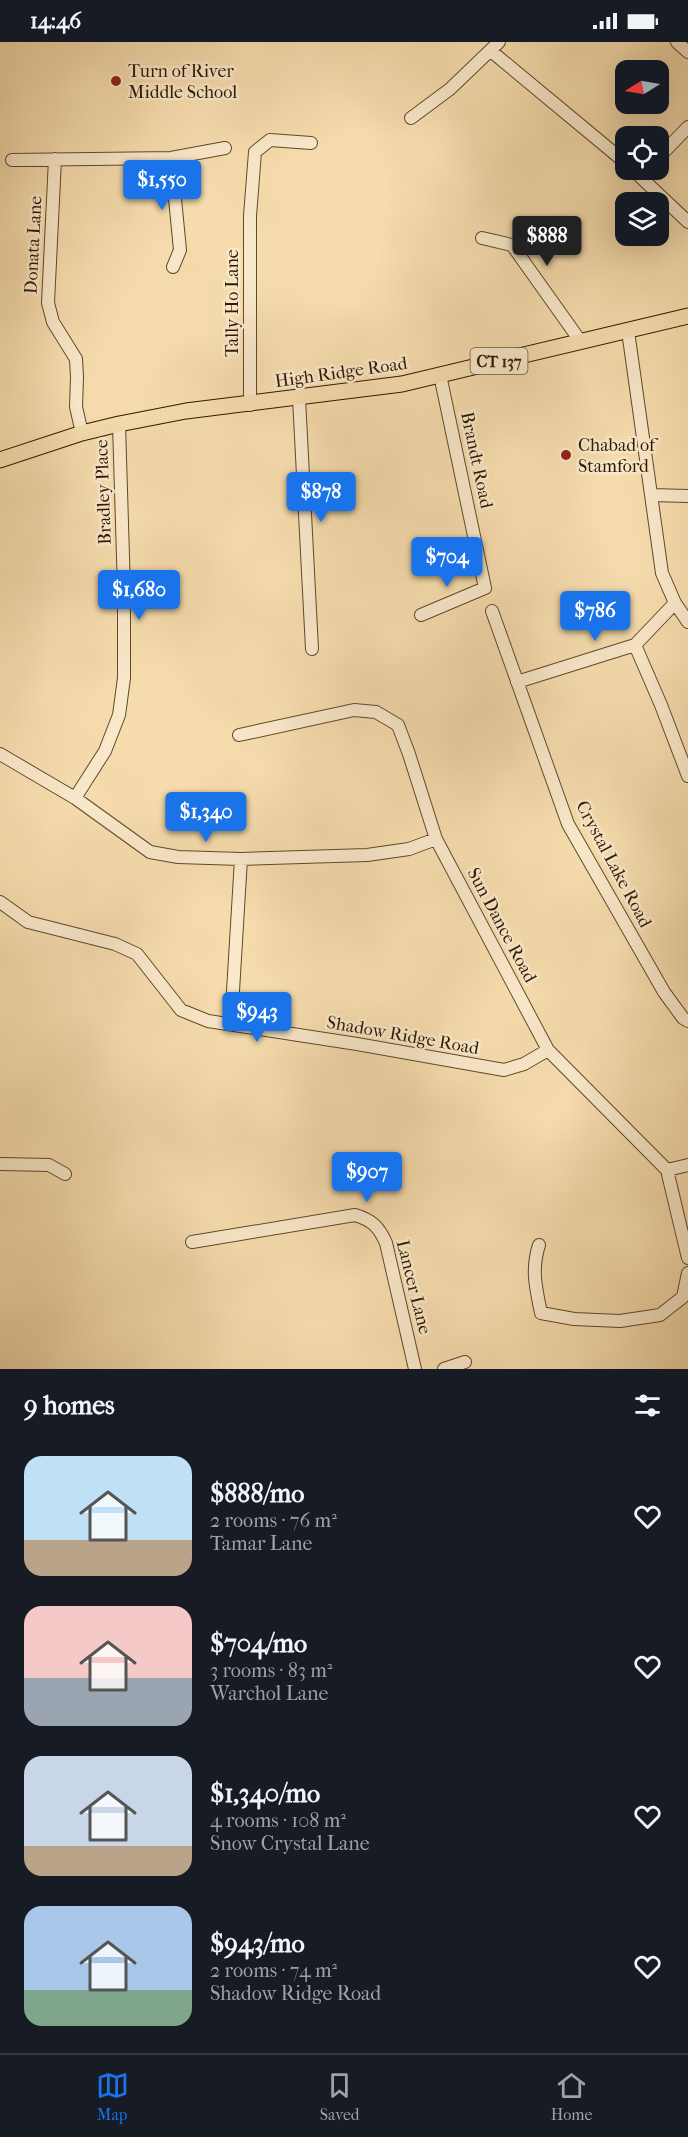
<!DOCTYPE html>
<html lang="en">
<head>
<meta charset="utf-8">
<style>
	body { margin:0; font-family:"IM FELL French Canon",serif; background:#20242c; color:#f1f3f6; height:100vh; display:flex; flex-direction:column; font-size:22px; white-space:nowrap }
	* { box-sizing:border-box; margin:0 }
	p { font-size:20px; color:#9ea1a6 }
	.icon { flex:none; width:33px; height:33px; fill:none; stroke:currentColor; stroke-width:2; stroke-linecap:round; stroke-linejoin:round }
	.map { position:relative; height:1327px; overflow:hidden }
	.side { display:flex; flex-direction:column; background:#171b24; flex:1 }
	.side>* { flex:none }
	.needle { width:39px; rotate:259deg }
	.buttons { position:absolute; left:615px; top:18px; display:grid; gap:12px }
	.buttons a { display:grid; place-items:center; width:54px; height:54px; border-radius:12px; background:#171b24; box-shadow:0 6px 24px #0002; font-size:30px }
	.price { position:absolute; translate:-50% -51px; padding:0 14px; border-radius:6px; background:#1a73e8; color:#fff; font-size:20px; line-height:39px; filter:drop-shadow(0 2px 3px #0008) }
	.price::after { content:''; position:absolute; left:50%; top:36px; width:18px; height:14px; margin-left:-9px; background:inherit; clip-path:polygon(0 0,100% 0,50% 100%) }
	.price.active { background:#222; color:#fff }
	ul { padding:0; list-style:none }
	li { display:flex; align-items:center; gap:18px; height:150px; padding:0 24px }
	li span { display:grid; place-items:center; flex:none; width:168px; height:120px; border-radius:18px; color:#555 }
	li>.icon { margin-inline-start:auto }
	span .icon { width:72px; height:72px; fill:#fffc; stroke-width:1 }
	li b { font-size:26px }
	h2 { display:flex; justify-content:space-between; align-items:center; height:72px; padding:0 24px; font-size:26px }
	.status { display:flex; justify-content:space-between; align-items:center; height:42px; padding:0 30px; background:#171b24; direction:ltr }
	.status svg { height:16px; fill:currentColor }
	.dock { display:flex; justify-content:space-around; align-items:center; height:84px; border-top:2px solid #363941; background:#171b24; font-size:16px; color:#9ea1a6 }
	.dock a { display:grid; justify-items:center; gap:3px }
	.dock .active { color:#1a73e8 }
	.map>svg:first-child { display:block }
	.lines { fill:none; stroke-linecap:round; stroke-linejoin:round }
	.minor-casing { stroke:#5f492b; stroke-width:14 }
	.major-casing { stroke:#2d1800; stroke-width:17 }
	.minor { stroke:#f9e8ca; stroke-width:12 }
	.major { stroke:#f6dcad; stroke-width:15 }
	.poi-dot { fill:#8f2418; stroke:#f9e8ca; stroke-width:2 }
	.labels { text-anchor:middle; stroke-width:5; stroke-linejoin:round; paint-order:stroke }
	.shield { fill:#f9e8ca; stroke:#6a563d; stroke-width:1.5 }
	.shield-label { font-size:16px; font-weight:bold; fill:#2d1800 }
	.poi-label { font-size:18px; fill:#2d1800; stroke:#f9e8ca; text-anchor:start }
	.street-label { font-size:18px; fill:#2d1800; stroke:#f9e8ca }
</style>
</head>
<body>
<div class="status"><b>14:46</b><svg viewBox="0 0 49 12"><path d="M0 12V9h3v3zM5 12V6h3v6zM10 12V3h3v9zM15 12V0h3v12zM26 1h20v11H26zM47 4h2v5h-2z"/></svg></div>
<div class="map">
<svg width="688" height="1327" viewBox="0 0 688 1327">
	<rect width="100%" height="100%" fill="#f6dcad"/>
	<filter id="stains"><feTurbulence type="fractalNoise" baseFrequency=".00333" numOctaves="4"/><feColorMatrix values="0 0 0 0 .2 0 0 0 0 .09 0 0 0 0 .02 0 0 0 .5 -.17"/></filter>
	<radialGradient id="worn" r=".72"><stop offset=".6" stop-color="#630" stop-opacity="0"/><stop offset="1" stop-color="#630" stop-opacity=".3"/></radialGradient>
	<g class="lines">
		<g class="minor-casing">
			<path id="minor" d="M677,0L688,10
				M491,9L626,121
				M411,76L450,47L499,0
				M171,116L180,208L173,225
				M658,116L688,85
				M55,117L48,261L53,280L76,317L77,335L76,365L82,391
				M12,118L171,116L225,106
				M633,128L688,180
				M482,196L512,203L581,300
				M628,289L662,531L675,561L688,580
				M299,356L312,607
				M250,363V174L255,110L270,98L311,101
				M651,453L688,454
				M492,569L568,782L664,950L683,976L688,979
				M421,573L485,546L440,333
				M635,603L661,663L688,734
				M517,640L635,603L675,561
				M239,693L354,668L376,670L398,683L409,712L436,797L548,1008L667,1128L688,1216
				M0,712L75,756L150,810L178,815L241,817L367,813L409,807L436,797
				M75,756L105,709L119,673L124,636V548L119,382
				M0,860L28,880L115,902L137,912L181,968L208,979L357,1002L504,1028L524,1022L548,1008
				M231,982L241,817
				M0,1122L49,1123L65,1132
				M667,1128L688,1123
				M192,1200L355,1173C372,1178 379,1185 386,1201L415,1327
				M539,1203C531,1228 536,1246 541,1271L574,1277L620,1279L660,1273L683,1255L688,1231
				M444,1327L465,1320"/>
		</g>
		<g class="major-casing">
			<path id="major" d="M0,418L82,391L119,382L186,369L402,342L688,274"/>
		</g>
		<use href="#minor" class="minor"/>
		<use href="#major" class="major"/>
	</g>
	<g class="poi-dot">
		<circle cx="116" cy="39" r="6"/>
		<circle cx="566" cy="413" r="6"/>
	</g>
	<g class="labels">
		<rect class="shield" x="470.5" y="306" width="57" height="26" rx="4.5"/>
		<g class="shield-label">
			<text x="499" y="325">CT 137</text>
		</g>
		<g class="poi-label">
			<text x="128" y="35">Turn of River<tspan x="128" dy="21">Middle School</tspan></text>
			<text x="578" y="409">Chabad of<tspan x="578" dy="21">Stamford</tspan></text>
		</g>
		<g class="street-label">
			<text transform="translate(33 203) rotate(-87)" y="6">Donata Lane</text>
			<text transform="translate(232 261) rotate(-90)" y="6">Tally Ho Lane</text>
			<text transform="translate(341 330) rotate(-8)" y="6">High Ridge Road</text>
			<text transform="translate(477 418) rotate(78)" y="6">Brandt Road</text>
			<text transform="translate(103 450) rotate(-92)" y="6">Bradley Place</text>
			<text transform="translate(614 822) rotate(62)" y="6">Crystal Lake Road</text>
			<text transform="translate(502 883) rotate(62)" y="6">Sun Dance Road</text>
			<text transform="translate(403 993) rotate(10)" y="6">Shadow Ridge Road</text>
			<text transform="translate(414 1245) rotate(76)" y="6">Lancer Lane</text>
		</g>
	</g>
	<rect width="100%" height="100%" filter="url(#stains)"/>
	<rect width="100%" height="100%" fill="url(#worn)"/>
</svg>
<div class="buttons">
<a><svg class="needle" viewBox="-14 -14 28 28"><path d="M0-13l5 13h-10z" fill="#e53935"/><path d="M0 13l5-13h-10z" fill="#9ea1a6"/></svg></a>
<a><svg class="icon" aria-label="locate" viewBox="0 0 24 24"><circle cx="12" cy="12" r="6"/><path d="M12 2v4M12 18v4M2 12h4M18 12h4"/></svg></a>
<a><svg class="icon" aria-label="layers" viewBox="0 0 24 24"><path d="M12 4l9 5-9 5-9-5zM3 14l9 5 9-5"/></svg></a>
</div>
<b class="price" style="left:162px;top:169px">$1,550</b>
<b class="price active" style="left:547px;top:225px">$888</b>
<b class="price" style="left:321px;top:481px">$878</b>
<b class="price" style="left:447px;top:546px">$704</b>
<b class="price" style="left:139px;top:579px">$1,680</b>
<b class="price" style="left:595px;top:600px">$786</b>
<b class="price" style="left:206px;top:801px">$1,340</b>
<b class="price" style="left:257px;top:1001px">$943</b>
<b class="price" style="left:367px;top:1161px">$907</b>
</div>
<section class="side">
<h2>9 homes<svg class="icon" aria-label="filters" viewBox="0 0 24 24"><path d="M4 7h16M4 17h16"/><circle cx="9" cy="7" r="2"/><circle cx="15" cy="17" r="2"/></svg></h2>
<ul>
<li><span style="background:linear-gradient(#bfe0f5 70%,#b9a48a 0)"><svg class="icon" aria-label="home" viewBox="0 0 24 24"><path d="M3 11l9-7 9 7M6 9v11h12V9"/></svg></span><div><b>$888/mo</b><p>2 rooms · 76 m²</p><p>Tamar Lane</p></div><svg class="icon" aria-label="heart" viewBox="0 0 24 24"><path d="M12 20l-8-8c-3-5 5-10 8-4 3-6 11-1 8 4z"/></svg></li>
<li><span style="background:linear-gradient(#f6c9c9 60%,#9aa5b1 0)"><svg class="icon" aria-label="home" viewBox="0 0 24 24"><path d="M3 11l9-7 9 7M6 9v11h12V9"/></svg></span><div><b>$704/mo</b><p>3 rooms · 83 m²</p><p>Warchol Lane</p></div><svg class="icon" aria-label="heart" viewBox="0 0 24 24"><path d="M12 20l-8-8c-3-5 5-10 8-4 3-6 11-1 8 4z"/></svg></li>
<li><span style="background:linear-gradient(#c9d6e8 75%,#b9a48a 0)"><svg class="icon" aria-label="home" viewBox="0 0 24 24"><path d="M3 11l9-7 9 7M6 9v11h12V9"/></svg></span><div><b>$1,340/mo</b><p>4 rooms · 108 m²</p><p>Snow Crystal Lane</p></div><svg class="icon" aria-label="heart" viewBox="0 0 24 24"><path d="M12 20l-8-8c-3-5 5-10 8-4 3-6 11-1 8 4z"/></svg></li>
<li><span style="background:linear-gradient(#a9c7e8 70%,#7fa58c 0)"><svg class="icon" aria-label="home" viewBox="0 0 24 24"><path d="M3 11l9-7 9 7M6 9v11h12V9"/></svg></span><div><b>$943/mo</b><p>2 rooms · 74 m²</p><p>Shadow Ridge Road</p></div><svg class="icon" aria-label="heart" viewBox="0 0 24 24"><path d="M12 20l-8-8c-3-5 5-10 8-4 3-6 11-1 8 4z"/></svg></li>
</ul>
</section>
<nav class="dock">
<a class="active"><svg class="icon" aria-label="map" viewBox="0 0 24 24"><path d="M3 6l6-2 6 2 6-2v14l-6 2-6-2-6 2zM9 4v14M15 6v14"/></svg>Map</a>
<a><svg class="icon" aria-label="saved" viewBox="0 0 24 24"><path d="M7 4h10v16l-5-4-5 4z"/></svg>Saved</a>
<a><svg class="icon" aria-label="home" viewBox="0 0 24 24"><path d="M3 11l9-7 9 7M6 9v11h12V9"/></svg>Home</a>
</nav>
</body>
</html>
